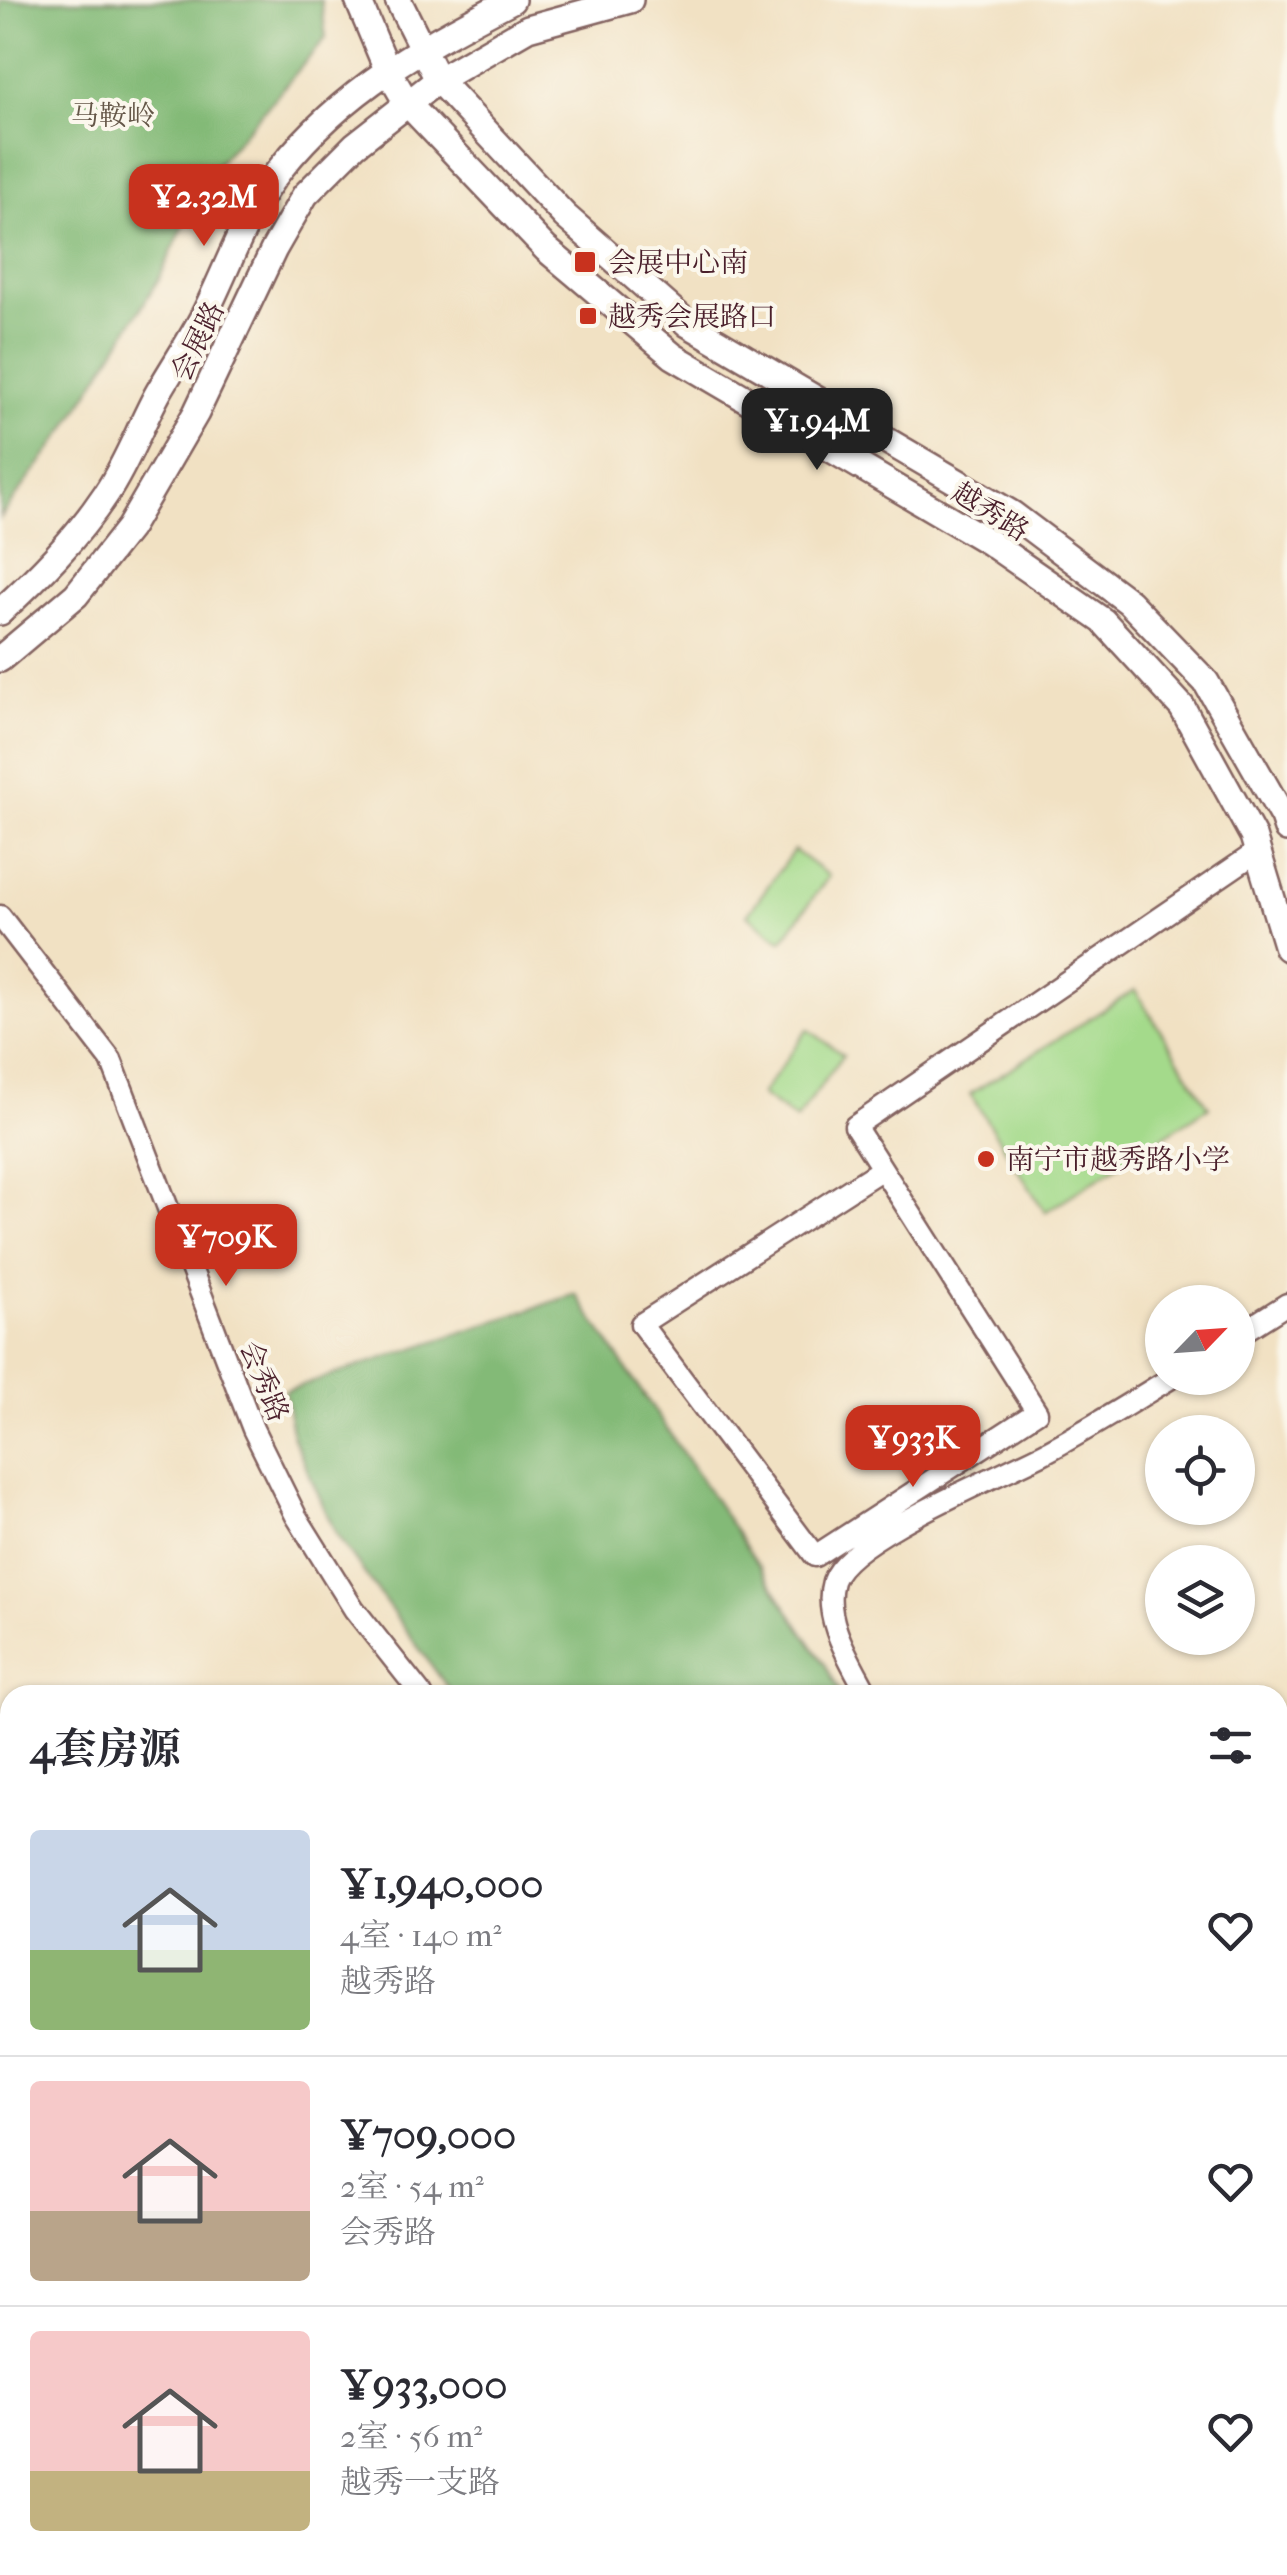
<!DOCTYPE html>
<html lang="zh">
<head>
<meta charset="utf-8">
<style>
	body { margin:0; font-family:"IM FELL French Canon","Noto Serif SC",serif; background:#f2f2f3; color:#2b2b33; height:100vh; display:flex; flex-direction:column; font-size:38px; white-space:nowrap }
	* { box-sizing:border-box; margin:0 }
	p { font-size:32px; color:#7c7c81 }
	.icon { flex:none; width:55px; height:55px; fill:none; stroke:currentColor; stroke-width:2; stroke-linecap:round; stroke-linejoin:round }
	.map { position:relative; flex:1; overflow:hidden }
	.panel { position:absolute; left:0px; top:1685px; width:1288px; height:890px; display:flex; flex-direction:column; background:#fff; border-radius:30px 30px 0 0; box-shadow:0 2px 8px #0004 }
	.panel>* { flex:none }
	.needle { width:65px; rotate:65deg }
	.tools { position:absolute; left:1145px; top:1285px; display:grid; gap:20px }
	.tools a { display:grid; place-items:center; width:110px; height:110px; border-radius:50%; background:#fff; box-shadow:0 2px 8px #0004; font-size:50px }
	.price { position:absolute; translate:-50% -85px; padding:0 22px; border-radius:20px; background:#c8321e; color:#fff; font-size:32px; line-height:65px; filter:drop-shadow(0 2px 5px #0008) }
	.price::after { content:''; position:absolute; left:50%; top:60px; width:30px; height:22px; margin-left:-15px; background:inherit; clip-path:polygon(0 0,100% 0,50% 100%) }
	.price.on { background:#222; color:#fff }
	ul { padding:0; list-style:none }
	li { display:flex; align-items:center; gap:30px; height:250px; padding:0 30px }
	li+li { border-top:2px solid #e1e1e2 }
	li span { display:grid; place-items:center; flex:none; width:280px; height:200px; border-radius:10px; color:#555 }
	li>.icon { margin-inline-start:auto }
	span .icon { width:120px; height:120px; fill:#fffc; stroke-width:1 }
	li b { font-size:42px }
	h2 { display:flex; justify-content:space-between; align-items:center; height:120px; padding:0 30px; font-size:42px }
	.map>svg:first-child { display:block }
	.green { fill:#a4da8b; stroke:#777c5b; stroke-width:2.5 }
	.forest { fill:#83ba77; stroke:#666c51; stroke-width:2.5 }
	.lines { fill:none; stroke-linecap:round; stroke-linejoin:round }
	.minor-casing { stroke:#846360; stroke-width:25 }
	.major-casing { stroke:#846360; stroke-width:30 }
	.minor { stroke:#fff; stroke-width:20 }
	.major { stroke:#fff; stroke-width:25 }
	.poi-dot { fill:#c8321e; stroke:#fbf7ec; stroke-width:4 }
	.labels { text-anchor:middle; stroke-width:8; stroke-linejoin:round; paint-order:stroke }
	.park-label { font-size:28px; fill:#655748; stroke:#fbf7ec }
	.poi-label { font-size:28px; fill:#4a1f2b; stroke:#fbf7ec; text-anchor:start }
	.street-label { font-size:28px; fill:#4a1f2b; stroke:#fbf7ec }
</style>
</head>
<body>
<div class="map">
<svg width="1287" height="2575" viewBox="0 0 1287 2575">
	<rect width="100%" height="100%" fill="#fbf7ec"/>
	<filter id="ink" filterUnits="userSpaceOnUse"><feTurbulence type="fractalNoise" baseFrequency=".01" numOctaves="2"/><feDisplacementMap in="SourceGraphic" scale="20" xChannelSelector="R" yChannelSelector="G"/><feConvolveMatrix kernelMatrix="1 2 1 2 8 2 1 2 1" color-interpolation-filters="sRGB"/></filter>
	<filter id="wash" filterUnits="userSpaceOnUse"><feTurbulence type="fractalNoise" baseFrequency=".0048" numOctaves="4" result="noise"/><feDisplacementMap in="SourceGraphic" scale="40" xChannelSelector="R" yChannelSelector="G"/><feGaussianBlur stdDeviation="2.25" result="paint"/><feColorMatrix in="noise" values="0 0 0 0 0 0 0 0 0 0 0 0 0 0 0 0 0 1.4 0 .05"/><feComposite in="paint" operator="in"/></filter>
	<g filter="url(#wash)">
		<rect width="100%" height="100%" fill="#f1e1c3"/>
		<path class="green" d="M794,850L829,876L782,941L747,915Z
			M1135,990L1209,1107L1045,1212L970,1094Z
			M808,1029L843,1055L796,1120L761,1095Z"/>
		<path class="forest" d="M0,0H321L326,38L207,176L159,279L66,429L0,518Z
			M576,1294L826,1666L841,1695H453L336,1534L293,1438L285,1391Z"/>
	</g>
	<g filter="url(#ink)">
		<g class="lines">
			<g class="minor-casing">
				<path id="minor" d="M0,916L111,1060L253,1429L296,1516L354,1609L422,1695
					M882,1169L641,1324L815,1556L1037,1412L855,1126L1258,851
					M1238,1335L1287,1304
					M868,1695C851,1662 822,1619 833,1581C847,1537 1003,1475 1046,1452C1089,1429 1130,1403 1171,1378
					M0,1767L10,1777
					M1278,1802L1287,1803
					M0,1964L10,1970
					M0,2113L10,2121
					M0,2257L10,2265
					M0,2411L10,2418
					M0,2544L10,2548
					M31,2565L43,2575
					M263,2565L278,2575
					M428,2565L442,2575
					M1193,2565L1205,2575
					M366,2575L373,2565
					M900,2575L907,2565
					M1045,2575L1052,2565"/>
			</g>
			<g class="major-casing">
				<path id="major" d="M358,0L387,69L407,103L546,249L673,356L989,542L1103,621L1182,707L1253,836L1287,948
					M398,0L438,80L565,216L688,324L1012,514L1129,602L1206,682L1283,817L1287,829
					M0,612C39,576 76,539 106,494C127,463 140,426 158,393C173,367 190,342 204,315C229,266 246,211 281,168C344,89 424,45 512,0
					M0,659L76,595L129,528L196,413L274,249L305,195L355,145L438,80L528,28L630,0"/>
			</g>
			<use href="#minor" class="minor"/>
			<use href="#major" class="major"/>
		</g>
	</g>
	<g class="poi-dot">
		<rect x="573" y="250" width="24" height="24" rx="5"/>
		<rect x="578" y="306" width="20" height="20" rx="5"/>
		<circle cx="986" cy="1159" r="10"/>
	</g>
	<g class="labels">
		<g class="park-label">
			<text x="113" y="125">马鞍岭</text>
		</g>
		<g class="poi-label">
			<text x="608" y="272">会展中心南</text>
			<text x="608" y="326">越秀会展路口</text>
			<text x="1006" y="1169">南宁市越秀路小学</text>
		</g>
		<g class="street-label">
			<text transform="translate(197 341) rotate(-64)" y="10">会展路</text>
			<text transform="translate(991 511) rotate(32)" y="10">越秀路</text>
			<text transform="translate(265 1381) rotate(68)" y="10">会秀路</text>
		</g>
	</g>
</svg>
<div class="tools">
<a><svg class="needle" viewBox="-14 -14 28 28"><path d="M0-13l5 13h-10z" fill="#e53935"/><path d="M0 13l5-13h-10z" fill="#7c7c81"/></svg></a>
<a><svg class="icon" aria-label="locate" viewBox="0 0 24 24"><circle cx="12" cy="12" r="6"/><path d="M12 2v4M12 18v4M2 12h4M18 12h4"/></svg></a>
<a><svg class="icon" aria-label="layers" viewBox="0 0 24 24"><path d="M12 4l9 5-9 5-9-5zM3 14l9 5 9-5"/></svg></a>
</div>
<b class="price" style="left:204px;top:249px">¥2.32M</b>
<b class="price on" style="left:817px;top:473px">¥1.94M</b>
<b class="price" style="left:226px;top:1289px">¥709K</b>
<b class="price" style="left:913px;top:1490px">¥933K</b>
<section class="panel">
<h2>4套房源<svg class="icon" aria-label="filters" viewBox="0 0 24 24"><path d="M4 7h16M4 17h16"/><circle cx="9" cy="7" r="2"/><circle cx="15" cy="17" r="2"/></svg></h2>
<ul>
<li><span style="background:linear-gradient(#c9d6e8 60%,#8fb573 0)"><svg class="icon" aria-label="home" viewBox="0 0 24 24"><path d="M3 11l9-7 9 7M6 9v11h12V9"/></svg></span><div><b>¥1,940,000</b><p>4室 · 140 m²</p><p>越秀路</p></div><svg class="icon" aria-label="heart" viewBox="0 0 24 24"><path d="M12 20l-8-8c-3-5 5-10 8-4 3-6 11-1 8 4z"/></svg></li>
<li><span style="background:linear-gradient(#f6c9c9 65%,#b9a48a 0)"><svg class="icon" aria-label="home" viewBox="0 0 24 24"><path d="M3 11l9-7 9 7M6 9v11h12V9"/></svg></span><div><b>¥709,000</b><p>2室 · 54 m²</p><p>会秀路</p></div><svg class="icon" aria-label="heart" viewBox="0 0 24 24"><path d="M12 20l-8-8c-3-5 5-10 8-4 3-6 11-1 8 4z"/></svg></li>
<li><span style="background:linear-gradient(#f6c9c9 70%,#c2b280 0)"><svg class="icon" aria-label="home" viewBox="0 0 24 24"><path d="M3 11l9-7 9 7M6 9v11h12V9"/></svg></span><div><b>¥933,000</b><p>2室 · 56 m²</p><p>越秀一支路</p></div><svg class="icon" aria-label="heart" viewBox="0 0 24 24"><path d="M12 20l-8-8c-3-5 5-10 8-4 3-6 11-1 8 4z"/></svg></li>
</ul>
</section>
</div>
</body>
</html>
